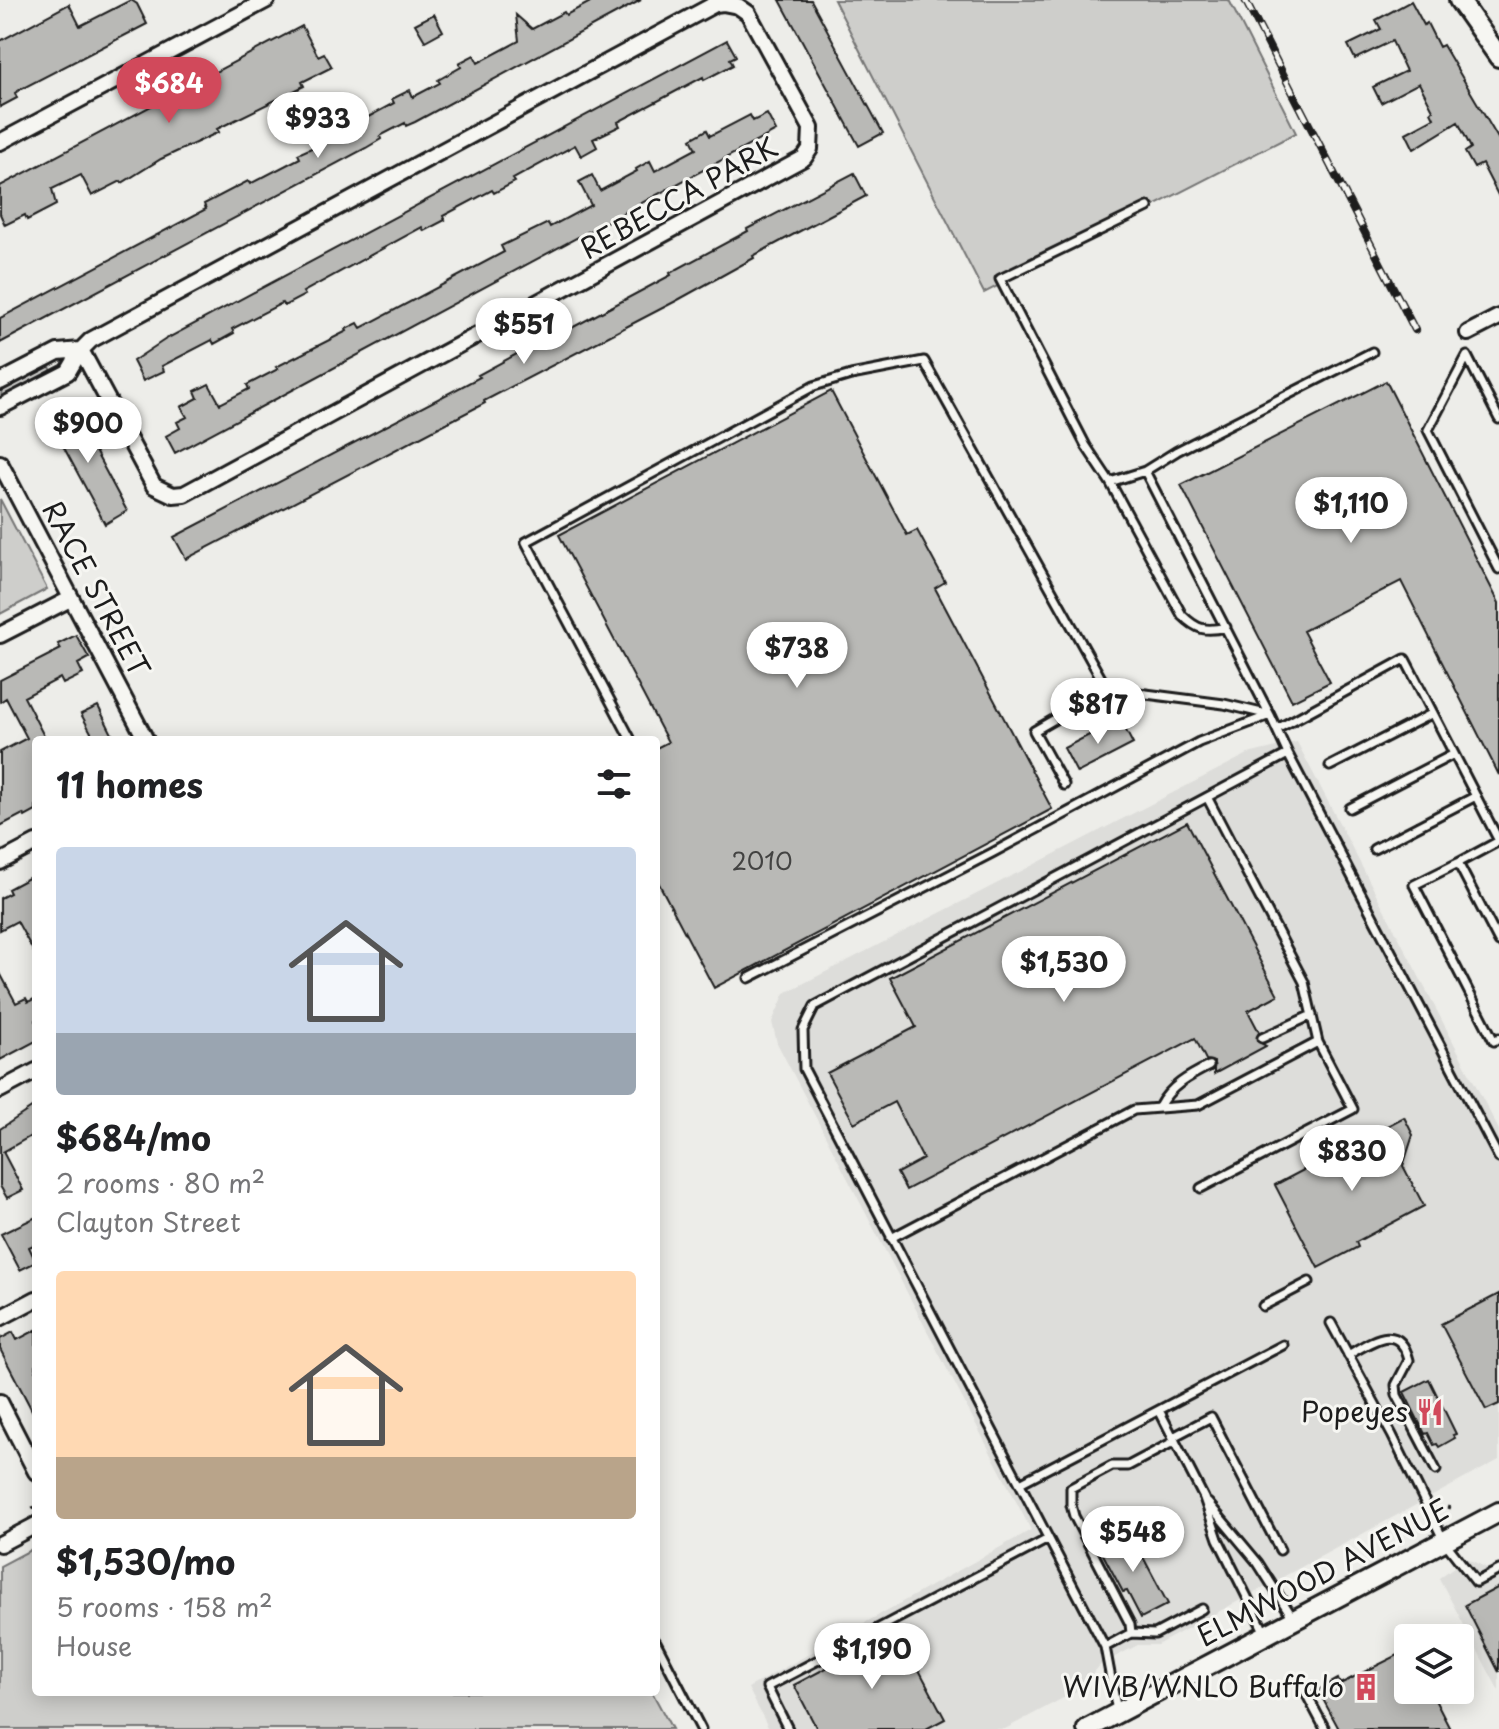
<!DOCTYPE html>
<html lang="en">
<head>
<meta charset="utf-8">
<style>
	body { margin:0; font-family:"Playpen Sans",sans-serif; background:#f6f6f6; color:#202124; height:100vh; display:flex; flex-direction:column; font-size:30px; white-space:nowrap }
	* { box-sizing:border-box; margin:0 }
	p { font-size:26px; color:#757577 }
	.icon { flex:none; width:44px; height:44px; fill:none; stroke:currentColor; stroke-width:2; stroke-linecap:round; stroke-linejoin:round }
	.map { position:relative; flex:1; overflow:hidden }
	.sheet { position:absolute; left:32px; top:736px; width:628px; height:960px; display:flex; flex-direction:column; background:#fff; border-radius:8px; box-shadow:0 4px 20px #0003 }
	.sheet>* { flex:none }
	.controls { position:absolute; left:1394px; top:1624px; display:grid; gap:16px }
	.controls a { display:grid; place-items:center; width:80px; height:80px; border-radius:8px; background:#fff; box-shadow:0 4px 20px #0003; font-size:40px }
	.price { position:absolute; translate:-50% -68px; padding:0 18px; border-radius:28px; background:#fff; color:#222; font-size:26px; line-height:52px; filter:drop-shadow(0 2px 4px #0008) }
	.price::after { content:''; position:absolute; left:50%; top:48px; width:24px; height:18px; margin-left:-12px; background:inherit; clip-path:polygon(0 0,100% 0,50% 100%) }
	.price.selected { background:#d1495b; color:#fff }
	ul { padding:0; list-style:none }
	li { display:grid; align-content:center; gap:16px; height:424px; padding:0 24px }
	li span { display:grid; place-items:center; height:248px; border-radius:8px; color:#555 }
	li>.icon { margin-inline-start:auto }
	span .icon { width:144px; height:144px; fill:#fffc; stroke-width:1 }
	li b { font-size:34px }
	h2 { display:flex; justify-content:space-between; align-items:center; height:96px; padding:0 24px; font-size:34px }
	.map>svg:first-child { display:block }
	.built { fill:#ddddda }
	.green { fill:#cececb; stroke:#757574; stroke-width:2 }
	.building { fill:#b9b9b6; stroke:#1c1c1c; stroke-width:2 }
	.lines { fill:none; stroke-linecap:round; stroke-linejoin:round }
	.service-casing { stroke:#1c1c1c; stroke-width:13 }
	.minor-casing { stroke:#1c1c1c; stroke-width:20 }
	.tertiary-casing { stroke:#1c1c1c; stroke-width:24 }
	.path { stroke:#1c1c1c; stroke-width:3; stroke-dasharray:6 6; stroke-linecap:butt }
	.service { stroke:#f6f6f2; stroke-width:7 }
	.minor { stroke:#f6f6f2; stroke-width:14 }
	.tertiary { stroke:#f6f6f2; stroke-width:18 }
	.rail-casing { stroke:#1c1c1c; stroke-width:8 }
	.rail { stroke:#f6f6f2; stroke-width:5; stroke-dasharray:15; stroke-linecap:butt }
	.labels { text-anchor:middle; stroke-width:6; stroke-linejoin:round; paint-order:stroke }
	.number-label { font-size:24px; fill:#434342 }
	.street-label { font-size:28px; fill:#1c1c1c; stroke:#f6f6f2 }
	.poi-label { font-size:28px; fill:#1c1c1c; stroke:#f6f6f2; text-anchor:end }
</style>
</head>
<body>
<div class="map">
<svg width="1499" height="1729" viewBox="0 0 1499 1729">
	<rect width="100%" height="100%" fill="#edede9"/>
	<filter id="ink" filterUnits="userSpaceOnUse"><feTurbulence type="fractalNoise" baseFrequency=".0125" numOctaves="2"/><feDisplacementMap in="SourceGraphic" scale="16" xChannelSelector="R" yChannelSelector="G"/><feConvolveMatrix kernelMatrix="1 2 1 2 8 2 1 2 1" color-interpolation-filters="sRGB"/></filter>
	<g filter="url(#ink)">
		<path class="built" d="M1297,742L1499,1130V1460L1157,1645H1138L1101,1664L1080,1689L1005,1729H769L748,1688L1031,1530L777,1043L772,1022L785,993L1248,754Z
			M1466,1558L1489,1569L1499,1564V1691L1439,1578Z"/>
		<path class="green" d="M834,0H1229L1296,133L984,293Z
			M49,365L52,371L5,396L1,394L2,390Z
			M0,499L47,589L0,614Z
			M36,1547V1692H652L672,1729H0V1566Z"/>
		<path class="building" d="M131,0L137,4L147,24L21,89L15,93L17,98L0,107V41L69,4L80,26Z
			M594,0H641L415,122L406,126L405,123L380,136L381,139L366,148L0,343V318L206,209L204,204L248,181L250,184L300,158L298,154L345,133L344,130L394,103L392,99L410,90L413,97L440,83L438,80L461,67L459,63L474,55L478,63L519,41L516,15L532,29L564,12L566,15Z
			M780,0H811L883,133L859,146Z
			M1411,1L1424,25L1427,23L1439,47L1443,45L1499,140V197L1482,164L1474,168L1465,152L1471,148L1458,122L1414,149L1406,133L1434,118L1431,112L1433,110L1419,83L1381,103L1373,87L1406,71L1392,41L1355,59L1348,45L1381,29L1376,20Z
			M434,14L443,31L425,41L415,24Z
			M302,26L318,56L324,53L332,67L302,82L304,86L217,129L219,132L161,159L122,183L121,181L92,196L81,175L52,189L56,205L27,220L25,215L5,225L0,214V186Z
			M727,40L736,56L730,59L733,65L704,80L703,77L618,122L620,126L593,139L597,147L581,156L575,145L513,179L515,182L494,193L492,190L443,216L445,220L424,231L422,227L303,292L305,295L284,306L282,303L232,329L234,333L214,344L212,340L162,366L164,371L143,381L133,361L166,339Z
			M767,114L776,131L175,453L166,436L180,428L177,422L187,417L181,407L198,398L195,391L209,384L220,404L249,389L247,385L278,369L276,367L347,331L346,329L358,323L361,328L504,252L501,246L548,223L550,227L591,205L579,182L592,175L600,191L637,171L636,169L650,161L655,171L696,149L691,139L707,130L710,136L750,115L753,121Z
			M854,173L866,196L753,256L754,258L676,301L484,401L485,403L186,559L174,537L480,377L478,375L550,336L551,339L671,275L670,273L748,231L747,229Z
			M1386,381L1499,603V775L1401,581L1303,631L1330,682L1292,701L1181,485Z
			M831,391L907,535L917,530L945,582L935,588L1052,809L714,988L656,878V748L668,742L559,535Z
			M71,406L127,511L105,524L48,418Z
			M76,635L89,658L78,664L83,674L63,684L60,678L24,697L46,740H36V811L25,817L23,814L0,826V752L27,738L6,698L0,702V680L61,649L58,644Z
			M98,706L115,740H95L81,714Z
			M1120,719L1133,744L1077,773L1064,748Z
			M1187,822L1278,995L1248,1011L1259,1032L1257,1041L1266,1046L1214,1074V1062L1206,1060L1195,1038L906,1190L897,1173L923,1159L894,1102L854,1123L827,1073L916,1027L890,978Z
			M36,874V956L17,921L0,930V898L10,893L8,889Z
			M0,973L16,1003L26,998L28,1002L36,998V1041L0,1060Z
			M36,1105V1148L31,1136L3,1152L23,1190L7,1198L0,1186V1129Z
			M1404,1117L1413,1135L1403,1166L1424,1206L1356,1242L1358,1247L1318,1268L1275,1185Z
			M36,1217V1244L29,1247L36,1262L20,1270L1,1234Z
			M1499,1294V1404L1486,1410L1441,1324Z
			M36,1330V1418L0,1349V1339L13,1332L17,1340Z
			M1429,1379L1456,1434L1453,1435L1455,1438L1439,1447L1437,1444L1434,1445L1428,1433L1425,1434L1404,1392Z
			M1120,1531L1129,1548L1136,1544L1168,1604L1141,1618L1127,1591L1123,1592L1097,1543Z
			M1499,1587V1672L1465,1605Z
			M898,1630L945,1719L926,1729H817L794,1685Z
			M1408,1650V1690H1430L1450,1729H1339L1318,1690L1338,1679L1340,1684Z"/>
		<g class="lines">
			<g class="service-casing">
				<path id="service" d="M1499,419L1467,356L1428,430L1499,569
					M1145,471L1110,482L1086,446L1000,279L1148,207
					M1110,482L1182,615C1197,630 1206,632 1226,627
					M1277,729L1405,659L1499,841L1458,863
					M630,738L526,542L814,386L851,375L924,361L1107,689L1224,704L1270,715L1288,754L1499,1158
					M1330,766L1433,713
					M1064,785L1034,731L1107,689
					M1350,808L1454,754
					M1374,849L1476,796
					M1499,942L1458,863L1414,885L1494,1041L1499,1038
					M749,978L992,853L1199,742L1270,715L1145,471L1177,451L1372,352
					M1262,1038L1312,1015
					M1159,1107C1170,1086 1189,1076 1209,1066
					M1201,1188L1353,1109L1318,1042L1304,982L1207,797
					M891,1238L1134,1110L1198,1105L1318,1042
					M1263,1306L1309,1282
					M1331,1323L1392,1435L1444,1541L1476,1582L1499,1570
					M1348,1355C1371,1342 1399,1320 1409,1360L1396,1385L1397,1395L1436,1470
					M1159,1410L1204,1498L1218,1539L1265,1633
					M1173,1437L1211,1417L1280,1550
					M1020,1483L1283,1345
					M1208,1503L1258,1563L1293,1618
					M1131,1633L1130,1624L1074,1516L1071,1505V1488L1112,1466H1128L1175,1441
					M656,1642L701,1729
					M1105,1647L1131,1633L1155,1634L1202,1609
					M1300,1682L1325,1729
					M1117,1711L1105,1647L804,1069L803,1030L815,1006L1288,754
					M788,1729L767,1687L1048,1539"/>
			</g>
			<g class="minor-casing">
				<path id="minor" d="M723,3L738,6L748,13L811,128L810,149L804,158L184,494L173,495L154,486L81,350L91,340L715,4Z
					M0,142L267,0
					M1468,333L1499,317
					M0,382L58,352L81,350
					M0,407L68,372L81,350
					M0,463L146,740
					M0,635L70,599
					M0,862L36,843
					M0,1090L36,1071
					M0,1318L36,1299
					M0,1402L36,1472
					M0,1544L36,1525"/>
			</g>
			<g class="tertiary-casing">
				<path id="tertiary" d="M1459,0L1499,57
					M1087,1729L1499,1512"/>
			</g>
			<path class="path" d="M32,1508L36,1507
				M1448,1509L1449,1506
				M1237,1620L1241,1619"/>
			<use href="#service" class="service"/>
			<use href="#minor" class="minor"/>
			<use href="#tertiary" class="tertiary"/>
			<g class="rail-casing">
				<path id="rail" d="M1245,0L1415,330"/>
			</g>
			<use href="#rail" class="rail"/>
		</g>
	</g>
	<defs>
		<g id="restaurant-bare" transform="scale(2.16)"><path d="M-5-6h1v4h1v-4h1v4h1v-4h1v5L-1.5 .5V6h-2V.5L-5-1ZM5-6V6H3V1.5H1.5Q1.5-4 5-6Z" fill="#d1495b" stroke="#f6f6f2" stroke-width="2.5" paint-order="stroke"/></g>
		<g id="building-bare" transform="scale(2.16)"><path d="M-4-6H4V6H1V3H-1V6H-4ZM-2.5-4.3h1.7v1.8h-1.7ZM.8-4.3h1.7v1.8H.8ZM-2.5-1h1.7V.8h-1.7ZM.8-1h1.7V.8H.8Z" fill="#d1495b" stroke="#f6f6f2" stroke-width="2.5" paint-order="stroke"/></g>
	</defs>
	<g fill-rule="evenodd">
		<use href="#restaurant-bare" x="1430" y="1412"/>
		<use href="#building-bare" x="1366" y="1687"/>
	</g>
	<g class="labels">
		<g class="number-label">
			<text x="762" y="870">2010</text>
		</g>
		<g class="street-label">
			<text transform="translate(679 198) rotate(-29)" y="10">REBECCA PARK</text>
			<text transform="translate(96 589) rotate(62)" y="10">RACE STREET</text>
			<text transform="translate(1323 1573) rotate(-28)" y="10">ELMWOOD AVENUE</text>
		</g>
		<g class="poi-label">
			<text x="1408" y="1422">Popeyes</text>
			<text x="1344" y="1697">WIVB/WNLO Buffalo</text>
		</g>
	</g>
</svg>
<div class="controls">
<a><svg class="icon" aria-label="layers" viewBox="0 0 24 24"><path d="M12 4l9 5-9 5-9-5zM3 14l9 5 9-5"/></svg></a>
</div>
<b class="price selected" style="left:169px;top:125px">$684</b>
<b class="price" style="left:318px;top:160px">$933</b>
<b class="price" style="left:524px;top:366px">$551</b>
<b class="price" style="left:88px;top:465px">$900</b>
<b class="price" style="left:1351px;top:545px">$1,110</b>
<b class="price" style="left:797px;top:690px">$738</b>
<b class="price" style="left:1098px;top:746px">$817</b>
<b class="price" style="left:1064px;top:1004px">$1,530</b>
<b class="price" style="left:1352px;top:1193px">$830</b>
<b class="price" style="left:1133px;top:1574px">$548</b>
<b class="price" style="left:872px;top:1691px">$1,190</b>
<section class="sheet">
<h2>11 homes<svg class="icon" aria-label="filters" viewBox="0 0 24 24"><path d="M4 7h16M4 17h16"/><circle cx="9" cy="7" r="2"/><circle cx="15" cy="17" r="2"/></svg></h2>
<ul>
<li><span style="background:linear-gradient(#c9d6e8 75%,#9aa5b1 0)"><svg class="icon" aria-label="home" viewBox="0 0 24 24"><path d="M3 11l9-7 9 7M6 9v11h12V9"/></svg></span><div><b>$684/mo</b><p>2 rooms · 80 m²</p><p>Clayton Street</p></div></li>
<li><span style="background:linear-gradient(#ffd9b3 75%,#b9a48a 0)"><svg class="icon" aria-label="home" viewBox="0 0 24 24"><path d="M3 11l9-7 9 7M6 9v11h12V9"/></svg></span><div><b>$1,530/mo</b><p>5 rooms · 158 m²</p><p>House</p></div></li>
</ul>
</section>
</div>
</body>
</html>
